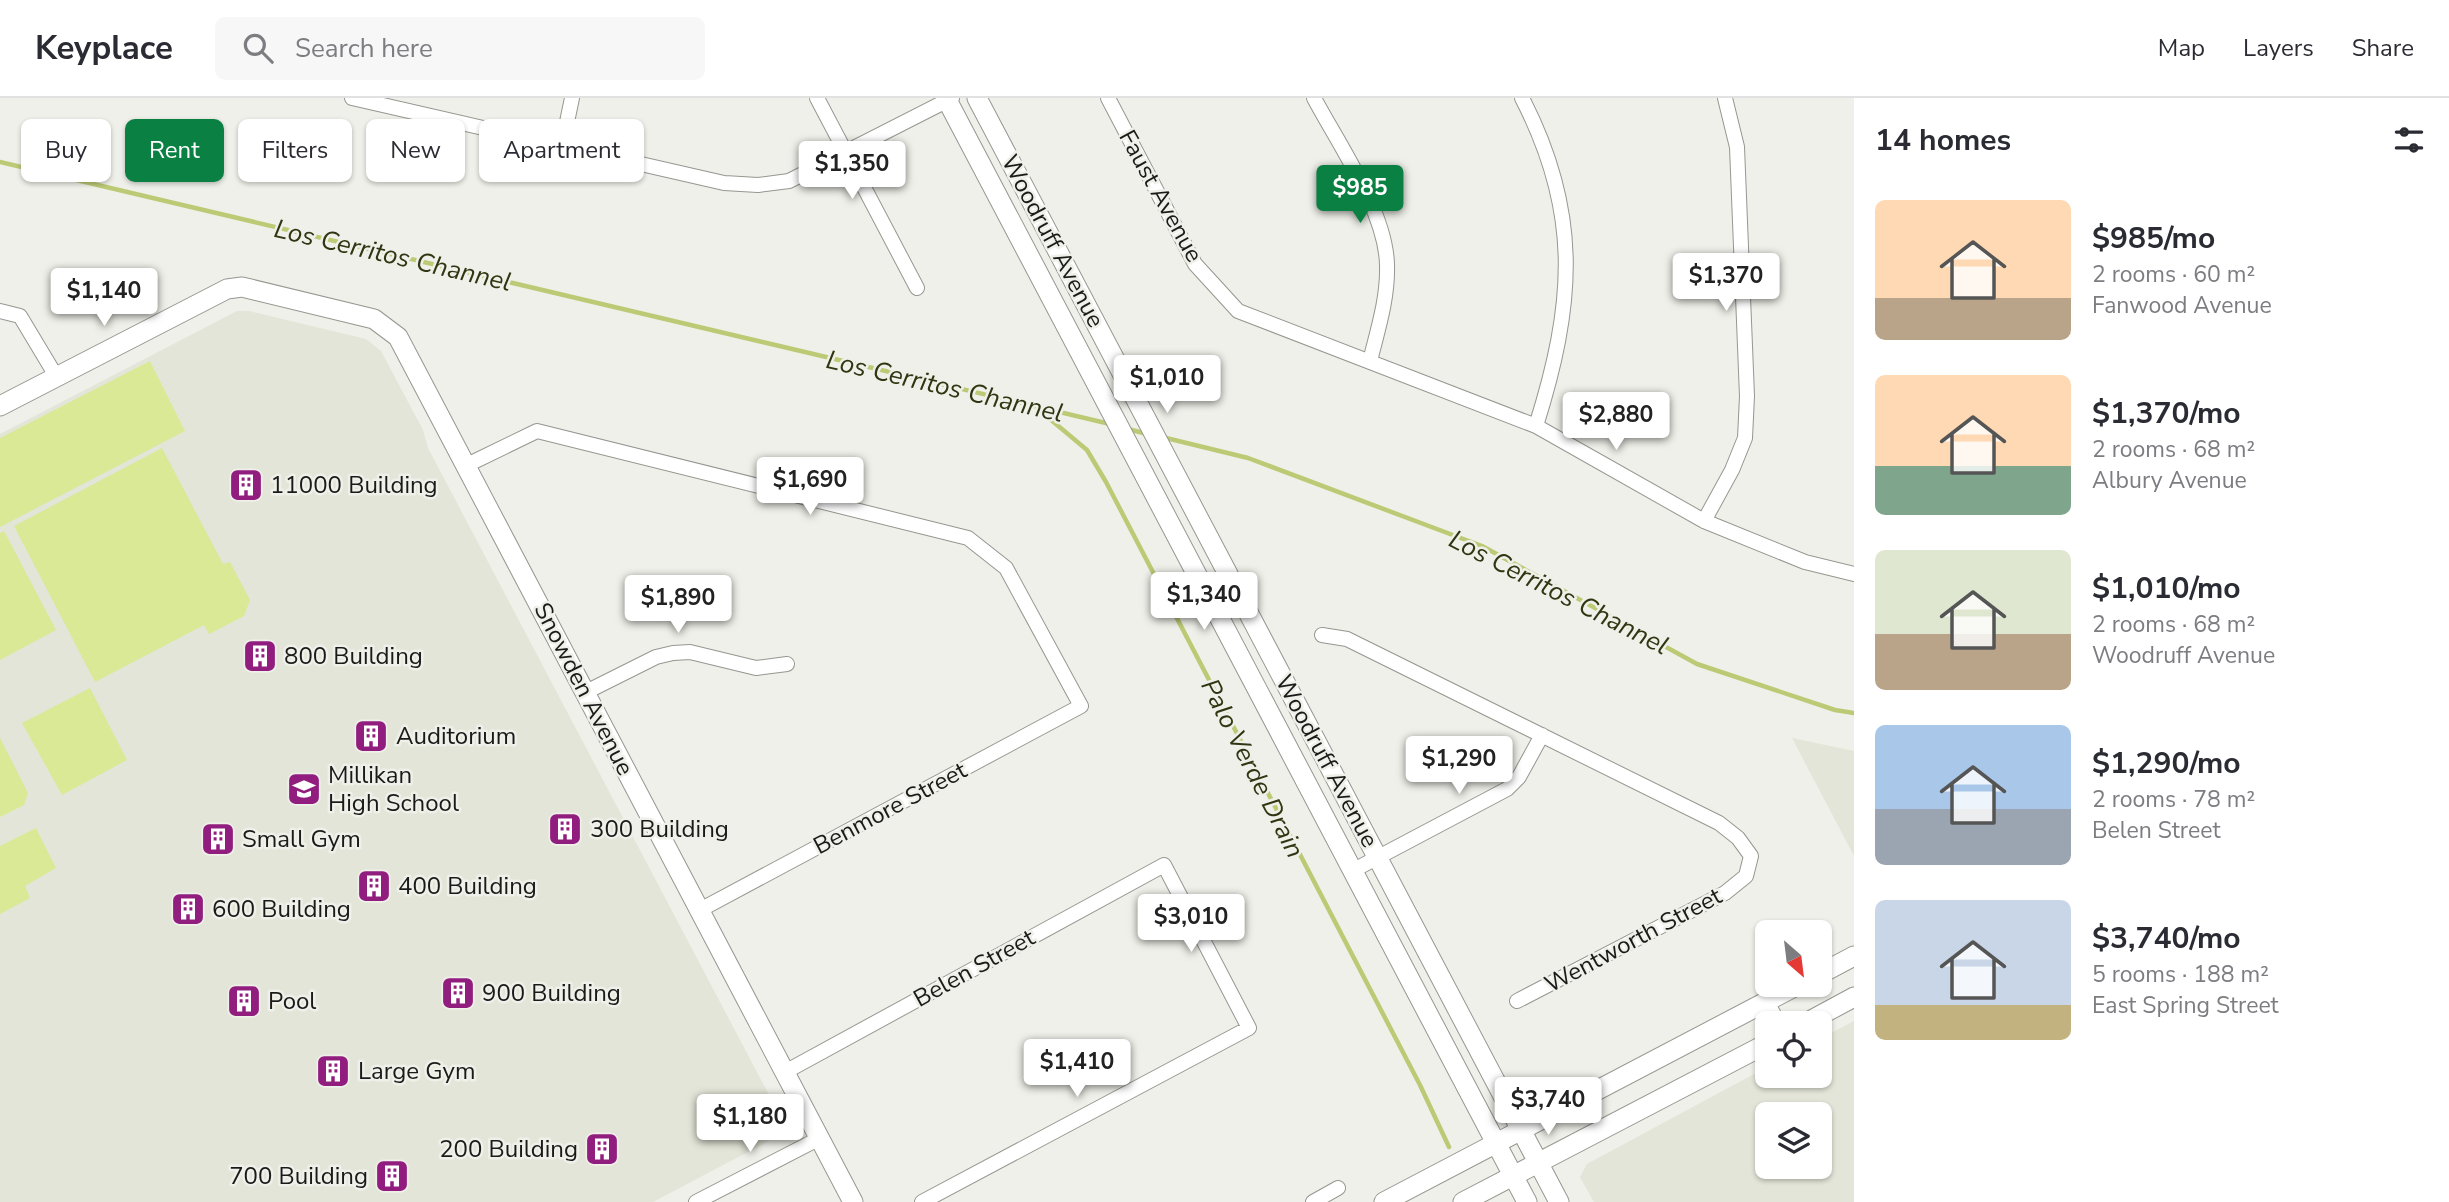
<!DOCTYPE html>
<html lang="en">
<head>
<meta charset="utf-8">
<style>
	body { margin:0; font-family:"Nunito Sans",sans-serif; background:#f7f7f7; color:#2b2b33; height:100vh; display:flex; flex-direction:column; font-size:26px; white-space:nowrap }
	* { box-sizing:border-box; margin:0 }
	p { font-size:23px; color:#7c7c81 }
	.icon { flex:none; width:38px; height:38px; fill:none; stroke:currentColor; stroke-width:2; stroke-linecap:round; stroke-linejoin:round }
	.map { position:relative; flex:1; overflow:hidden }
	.details { display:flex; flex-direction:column; background:#fff; width:595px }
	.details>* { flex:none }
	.banner { position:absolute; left:21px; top:21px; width:665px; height:63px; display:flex; gap:14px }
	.needle { width:46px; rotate:152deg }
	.tools { position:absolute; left:1755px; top:822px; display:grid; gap:14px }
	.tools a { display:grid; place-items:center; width:77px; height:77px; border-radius:10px; background:#fff; box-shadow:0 2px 5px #0004; font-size:35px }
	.price { position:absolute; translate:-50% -60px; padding:0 16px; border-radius:7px; background:#fff; color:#222; font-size:23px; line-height:46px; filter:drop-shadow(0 2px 4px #0008) }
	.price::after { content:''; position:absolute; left:50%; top:42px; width:21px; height:16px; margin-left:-10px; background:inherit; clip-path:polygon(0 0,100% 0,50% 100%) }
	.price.selected { background:#0b8043; color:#fff }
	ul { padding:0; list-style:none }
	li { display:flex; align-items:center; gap:21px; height:175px; padding:0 21px }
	li span { display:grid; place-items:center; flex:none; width:196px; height:140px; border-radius:10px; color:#555 }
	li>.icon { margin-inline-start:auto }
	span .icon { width:84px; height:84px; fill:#fffc; stroke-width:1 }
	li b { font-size:30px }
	h2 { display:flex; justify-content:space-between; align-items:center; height:84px; padding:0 21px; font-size:30px }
	.pill { padding:0 24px; border-radius:10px; background:#fff; box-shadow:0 2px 5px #0004; font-size:24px; line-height:63px }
	.pill.selected { background:#0b8043; color:#fff }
	header { display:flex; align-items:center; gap:42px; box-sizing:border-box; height:98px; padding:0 35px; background:#fff; border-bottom:2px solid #e1e1e2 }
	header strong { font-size:33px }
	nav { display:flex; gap:38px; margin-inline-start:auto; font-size:24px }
	.search { width:490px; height:63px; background:#f7f7f7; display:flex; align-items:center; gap:18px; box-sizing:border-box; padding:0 24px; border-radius:10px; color:#7c7c81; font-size:26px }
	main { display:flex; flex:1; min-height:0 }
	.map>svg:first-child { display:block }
	.built { fill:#e2e5d7; fill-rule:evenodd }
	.green { fill:#dae996 }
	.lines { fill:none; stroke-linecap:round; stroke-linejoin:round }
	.stream { stroke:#bcca76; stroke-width:4.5 }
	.street-casing { stroke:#959790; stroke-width:16 }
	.secondary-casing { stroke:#959790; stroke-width:21 }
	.street { stroke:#fff; stroke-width:14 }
	.secondary { stroke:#fff; stroke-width:19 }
	.labels { text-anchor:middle; stroke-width:5; stroke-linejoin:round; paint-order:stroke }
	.street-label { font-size:24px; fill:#1a1b19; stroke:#eff0e9 }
	.poi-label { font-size:24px; fill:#1a1b19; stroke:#eff0e9; text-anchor:start }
	.water-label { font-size:26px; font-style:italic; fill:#313612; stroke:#eff0e9 }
</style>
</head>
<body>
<header>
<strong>Keyplace</strong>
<div class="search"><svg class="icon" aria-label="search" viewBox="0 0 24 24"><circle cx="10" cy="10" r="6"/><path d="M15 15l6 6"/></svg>Search here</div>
<nav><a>Map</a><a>Layers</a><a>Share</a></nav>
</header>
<main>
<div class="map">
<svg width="1854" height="1104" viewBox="0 0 1854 1104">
	<rect width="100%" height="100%" fill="#eff0e9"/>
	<path class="built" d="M237,213H249L366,241L381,253L423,332L428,350L788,1033L653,1104H0V336Z
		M1792,640L1854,653V758Z
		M1854,923V1104H1594L1580,1079L1587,1066L1767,969L1768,978H1820V941ZM1768,1017H1820V1069H1768Z"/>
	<path class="green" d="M150,263L185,333L0,429V340Z
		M162,350L223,466L230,464L250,502L244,518L209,536L204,527L95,584L14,428Z
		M4,433L56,532L0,562V435Z
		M90,590L127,662L62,697L22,625Z
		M0,640L28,695L24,707L0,719Z
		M36,730L56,770L25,788L30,800L0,816V748Z"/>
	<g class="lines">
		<path class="stream" d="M0,64L1110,326
			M1038,311L1087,352L1106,384L1420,987L1449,1049
			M1128,331L1147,336
			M1162,339L1248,360L1482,448L1697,566L1835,612L1854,615"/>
		<g class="street-casing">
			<path id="street" d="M352,0L724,85L758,87L789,83L952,0
				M817,0L917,190
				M1108,0L1195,166L1238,213L1536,328L1704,423L1805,464L1854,476
				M1314,0C1339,47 1386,114 1387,167C1388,200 1378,231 1370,263
				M1522,0C1582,116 1574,207 1536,328
				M562,48L572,0
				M0,213L20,218L56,278
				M467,367L537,333L968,440L1006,470L1081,608L698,813
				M1704,423L1732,372L1745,340L1747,298L1737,49L1725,0
				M1322,537L1347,541L1719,725L1738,740L1751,758L1746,778L1725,795L1517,903
				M586,594L656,559L673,555L690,554L756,570L787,566
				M1352,773L1507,691L1519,679L1542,637
				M785,974L1164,767L1249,930L922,1104
				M696,1104L820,1040
				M1313,1104L1338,1090"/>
		</g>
		<g class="secondary-casing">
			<path id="secondary" d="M946,0L1527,1104
				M977,0L1559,1104
				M0,308L227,191L242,189L374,221L398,239L853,1104
				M1820,876L1854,858
				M1765,905L1776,926
				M1804,926L1854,899
				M1384,1104L1798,887
				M1463,1104L1768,945"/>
		</g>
		<use href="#street" class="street"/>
		<use href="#secondary" class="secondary"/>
	</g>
	<defs>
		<g id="building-square" transform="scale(1.75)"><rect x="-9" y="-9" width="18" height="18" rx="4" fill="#911e7e" stroke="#eff0e9"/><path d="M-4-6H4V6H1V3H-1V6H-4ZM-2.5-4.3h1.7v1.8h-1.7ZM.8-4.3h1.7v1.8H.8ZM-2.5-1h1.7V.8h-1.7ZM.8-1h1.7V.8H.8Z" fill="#fff"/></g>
		<g id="school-square" transform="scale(1.75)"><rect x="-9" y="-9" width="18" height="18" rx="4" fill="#911e7e" stroke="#eff0e9"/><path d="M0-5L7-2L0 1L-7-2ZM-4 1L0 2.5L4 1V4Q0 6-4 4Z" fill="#fff"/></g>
	</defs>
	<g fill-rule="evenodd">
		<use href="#building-square" x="246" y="387"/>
		<use href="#building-square" x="260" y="558"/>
		<use href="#building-square" x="371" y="638"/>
		<use href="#school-square" x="304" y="691"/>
		<use href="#building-square" x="565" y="731"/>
		<use href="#building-square" x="218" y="741"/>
		<use href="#building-square" x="374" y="788"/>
		<use href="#building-square" x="188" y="811"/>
		<use href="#building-square" x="458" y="895"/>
		<use href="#building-square" x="244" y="903"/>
		<use href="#building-square" x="333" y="973"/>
		<use href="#building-square" x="602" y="1051"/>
		<use href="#building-square" x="392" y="1078"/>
	</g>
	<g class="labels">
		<g class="street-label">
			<text transform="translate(1161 98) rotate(61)" y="8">Faust Avenue</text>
			<text transform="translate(1053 143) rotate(62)" y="8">Woodruff Avenue</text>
			<text transform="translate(584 591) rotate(63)" y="8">Snowden Avenue</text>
			<text transform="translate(1327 663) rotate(62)" y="8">Woodruff Avenue</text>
			<text transform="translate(890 710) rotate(-28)" y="8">Benmore Street</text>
			<text transform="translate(1633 842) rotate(-28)" y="8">Wentworth Street</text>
			<text transform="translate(974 870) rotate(-29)" y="8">Belen Street</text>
		</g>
		<g class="poi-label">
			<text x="270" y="395">11000 Building</text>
			<text x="284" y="566">800 Building</text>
			<text x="396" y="646">Auditorium</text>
			<text x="328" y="685">Millikan<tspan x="328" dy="28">High School</tspan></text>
			<text x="590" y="739">300 Building</text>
			<text x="242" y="749">Small Gym</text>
			<text x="398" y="796">400 Building</text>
			<text x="212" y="819">600 Building</text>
			<text x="482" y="903">900 Building</text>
			<text x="268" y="911">Pool</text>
			<text x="358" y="981">Large Gym</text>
			<text x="578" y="1059" text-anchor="end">200 Building</text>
			<text x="368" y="1086" text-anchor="end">700 Building</text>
		</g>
		<g class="water-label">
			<text transform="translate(393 157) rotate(13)" y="9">Los Cerritos Channel</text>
			<text transform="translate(945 288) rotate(13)" y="9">Los Cerritos Channel</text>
			<text transform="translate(1559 494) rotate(27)" y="9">Los Cerritos Channel</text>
			<text transform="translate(1253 670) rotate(63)" y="9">Palo Verde Drain</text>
		</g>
	</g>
</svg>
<div class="tools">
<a><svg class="needle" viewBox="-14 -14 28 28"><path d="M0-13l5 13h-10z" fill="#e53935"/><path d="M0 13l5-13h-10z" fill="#7c7c81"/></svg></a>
<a><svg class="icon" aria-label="locate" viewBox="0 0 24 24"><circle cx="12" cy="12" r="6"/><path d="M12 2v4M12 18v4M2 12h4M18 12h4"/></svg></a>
<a><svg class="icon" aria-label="layers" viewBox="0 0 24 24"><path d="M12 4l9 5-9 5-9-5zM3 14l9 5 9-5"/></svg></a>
</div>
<b class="price" style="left:852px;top:103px">$1,350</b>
<b class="price selected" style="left:1360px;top:127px">$985</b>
<b class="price" style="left:1726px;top:215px">$1,370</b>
<b class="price" style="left:104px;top:230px">$1,140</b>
<b class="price" style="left:1167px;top:317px">$1,010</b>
<b class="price" style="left:1616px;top:354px">$2,880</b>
<b class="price" style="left:810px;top:419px">$1,690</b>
<b class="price" style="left:1204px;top:534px">$1,340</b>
<b class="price" style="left:678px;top:537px">$1,890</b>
<b class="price" style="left:1459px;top:698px">$1,290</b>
<b class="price" style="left:1191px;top:856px">$3,010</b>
<b class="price" style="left:1077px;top:1001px">$1,410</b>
<b class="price" style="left:1548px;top:1039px">$3,740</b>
<b class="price" style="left:750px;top:1056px">$1,180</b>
<div class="banner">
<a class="pill">Buy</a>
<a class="pill selected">Rent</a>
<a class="pill">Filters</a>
<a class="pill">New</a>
<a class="pill">Apartment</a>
</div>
</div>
<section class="details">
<h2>14 homes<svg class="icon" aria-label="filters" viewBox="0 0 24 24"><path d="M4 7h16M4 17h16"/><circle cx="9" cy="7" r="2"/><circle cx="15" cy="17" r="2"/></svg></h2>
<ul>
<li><span style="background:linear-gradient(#ffd9b3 70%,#b9a48a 0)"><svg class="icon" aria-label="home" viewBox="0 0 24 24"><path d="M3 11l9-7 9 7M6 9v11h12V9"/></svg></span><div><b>$985/mo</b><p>2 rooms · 60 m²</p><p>Fanwood Avenue</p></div></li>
<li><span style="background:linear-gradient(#ffd9b3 65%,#7fa58c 0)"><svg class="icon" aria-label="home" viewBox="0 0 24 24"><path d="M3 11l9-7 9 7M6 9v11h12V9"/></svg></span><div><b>$1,370/mo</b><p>2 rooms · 68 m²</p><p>Albury Avenue</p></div></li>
<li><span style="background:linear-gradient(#dfe7d0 60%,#b9a48a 0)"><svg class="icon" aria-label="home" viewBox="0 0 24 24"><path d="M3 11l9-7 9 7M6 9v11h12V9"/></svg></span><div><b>$1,010/mo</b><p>2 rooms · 68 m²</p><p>Woodruff Avenue</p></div></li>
<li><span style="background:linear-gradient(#a9c7e8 60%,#9aa5b1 0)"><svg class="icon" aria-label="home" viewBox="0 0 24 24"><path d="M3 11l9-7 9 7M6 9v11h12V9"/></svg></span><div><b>$1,290/mo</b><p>2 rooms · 78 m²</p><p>Belen Street</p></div></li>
<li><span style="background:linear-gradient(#c9d6e8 75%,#c2b280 0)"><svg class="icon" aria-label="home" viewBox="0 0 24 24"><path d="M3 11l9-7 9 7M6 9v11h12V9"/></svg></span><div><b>$3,740/mo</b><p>5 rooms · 188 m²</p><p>East Spring Street</p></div></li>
</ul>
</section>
</main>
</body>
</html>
